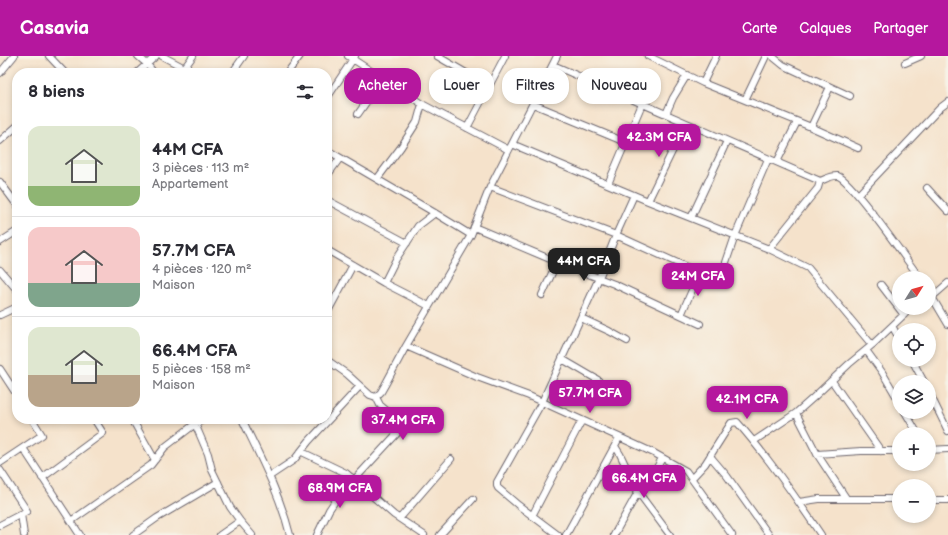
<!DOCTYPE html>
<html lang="fr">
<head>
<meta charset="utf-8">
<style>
	body { margin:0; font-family:"Balsamiq Sans",sans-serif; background:#f2f2f3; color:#2b2b33; height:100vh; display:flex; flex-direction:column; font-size:15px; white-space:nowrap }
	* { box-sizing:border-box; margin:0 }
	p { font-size:13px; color:#7c7c81 }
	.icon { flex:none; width:22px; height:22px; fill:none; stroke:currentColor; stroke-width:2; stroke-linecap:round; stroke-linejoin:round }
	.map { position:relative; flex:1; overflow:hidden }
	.panel { position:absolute; left:12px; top:12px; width:320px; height:356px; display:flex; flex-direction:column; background:#fff; border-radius:16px; box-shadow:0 2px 6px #0003 }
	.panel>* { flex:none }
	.top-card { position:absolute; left:344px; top:12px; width:380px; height:36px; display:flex; gap:8px }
	.needle { width:26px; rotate:53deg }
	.controls { position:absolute; left:892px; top:215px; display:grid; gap:8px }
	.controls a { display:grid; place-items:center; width:44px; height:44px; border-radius:50%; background:#fff; box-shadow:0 2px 6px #0003; font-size:20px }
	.price { position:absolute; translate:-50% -34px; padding:0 9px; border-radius:8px; background:#b5179e; color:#fff; font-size:13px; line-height:26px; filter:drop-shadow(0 1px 2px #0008) }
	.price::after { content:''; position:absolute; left:50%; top:24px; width:12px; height:9px; margin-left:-6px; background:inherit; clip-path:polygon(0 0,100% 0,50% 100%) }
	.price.active { background:#222; color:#fff }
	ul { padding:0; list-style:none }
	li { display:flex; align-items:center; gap:12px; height:100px; padding:0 16px }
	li+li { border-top:1px solid #e1e1e2 }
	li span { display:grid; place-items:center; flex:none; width:112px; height:80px; border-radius:12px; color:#555 }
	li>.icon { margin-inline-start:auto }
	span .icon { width:48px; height:48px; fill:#fffc; stroke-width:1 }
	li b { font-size:17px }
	h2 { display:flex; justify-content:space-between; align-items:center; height:48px; padding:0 16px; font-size:17px }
	.pill { padding:0 14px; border-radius:16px; background:#fff; box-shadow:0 2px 6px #0003; font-size:14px; line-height:36px }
	.pill.active { background:#b5179e; color:#fff }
	header { display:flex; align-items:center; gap:24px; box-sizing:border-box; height:56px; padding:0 20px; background:#b5179e; color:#fff }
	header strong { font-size:19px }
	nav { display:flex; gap:22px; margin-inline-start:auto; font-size:14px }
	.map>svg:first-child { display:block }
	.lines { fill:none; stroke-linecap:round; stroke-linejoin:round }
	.street-casing { stroke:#6c656d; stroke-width:8 }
	.street { stroke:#fff; stroke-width:6 }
</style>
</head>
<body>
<header>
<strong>Casavia</strong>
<nav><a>Carte</a><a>Calques</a><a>Partager</a></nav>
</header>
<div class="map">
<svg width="948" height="479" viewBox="0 0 948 479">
	<rect width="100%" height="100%" fill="#f7f3e8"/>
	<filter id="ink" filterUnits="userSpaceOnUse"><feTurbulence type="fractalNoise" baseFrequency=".025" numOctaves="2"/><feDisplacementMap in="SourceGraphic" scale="8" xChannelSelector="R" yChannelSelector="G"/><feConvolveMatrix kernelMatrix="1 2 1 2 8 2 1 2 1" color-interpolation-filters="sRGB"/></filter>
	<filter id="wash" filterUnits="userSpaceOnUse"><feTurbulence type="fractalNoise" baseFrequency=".012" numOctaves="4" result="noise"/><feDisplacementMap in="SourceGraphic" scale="16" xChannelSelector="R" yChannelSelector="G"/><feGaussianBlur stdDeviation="0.9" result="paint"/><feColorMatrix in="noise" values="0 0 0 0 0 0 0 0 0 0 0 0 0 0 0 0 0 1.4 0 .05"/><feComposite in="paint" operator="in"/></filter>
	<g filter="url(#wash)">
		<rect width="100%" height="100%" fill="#f5e2cb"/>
	</g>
	<g filter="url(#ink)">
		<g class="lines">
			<g class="street-casing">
				<path id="street" d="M49,0L65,17
					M138,0L147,8L154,17
					M162,0L194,17
					M348,0L422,48L509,94
					M437,0L468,18L488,31
					M648,0L703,27L745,44L766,0
					M772,0L783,9L850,40
					M905,7L921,0
					M553,9L820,125
					M185,11L193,0
					M0,17L14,0
					M137,17L156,0
					M232,17L244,0
					M287,17L300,0
					M703,27L716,0
					M327,42L355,0
					M745,44L811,71L830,31
					M533,48L625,86
					M358,58L383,22
					M666,58L673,42L687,19
					M811,71L858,92
					M467,72L505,0
					M0,85L17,70
					M512,88L648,145L769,193L808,212L872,289
					M327,94L435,157L471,179
					M777,106L797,66
					M327,120L340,102
					M377,123L401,91L417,66L422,48
					M0,126L17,149
					M608,128L642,48
					M490,131L616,179L715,224L721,221L735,180L768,103
					M927,132L948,155
					M858,139L940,52L948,46
					M327,144L407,187
					M648,145L686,67
					M691,162L727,85
					M474,171L557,206L614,228L700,268
					M0,186L17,175
					M769,193L818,132L820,125C826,123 832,119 838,120C852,125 908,206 920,222
					M327,194L384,227L429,250
					M0,214L17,234
					M384,227L396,203L418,170L435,157
					M881,229L904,259
					M929,236L948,268
					M542,239L557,206
					M932,241L948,227
					M327,257L353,209
					M0,259L17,251
					M681,259L700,216
					M581,262L609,275L627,285
					M892,270L899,282
					M406,290L477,321L529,340L654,397L686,415L732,479
					M866,294L882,316L899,345
					M562,303L598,324
					M327,304L347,318L370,339L376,341L380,349L401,367L403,371L354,424
					M912,304L924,326
					M0,313L17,339
					M832,325L881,395
					M929,336L948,375
					M376,341L381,336L385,329L406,290L471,179L490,131L557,0
					M905,356L918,378
					M796,357L817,398L846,442
					M132,363L155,404
					M193,363L208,398L212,414L230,451L240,465L252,479
					M242,363C260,401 280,438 290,479
					M754,385L796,357L814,341L849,308L872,289L911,252
					M615,390L620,398L638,436L670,479
					M23,392L80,479
					M929,394L948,393
					M302,396L346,417L394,459L424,479
					M817,398L861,395H899
					M710,400L727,420L769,479
					M0,407L42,379L32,363
					M0,414L27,455L0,469
					M270,420L294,404L309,385L360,330
					M42,422L103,377L94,363
					M692,422L705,408L731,367L737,366C768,401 795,440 821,479
					M929,444H948
					M799,446L819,443H899
					M21,458L24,479
					M532,460L582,364
					M400,462L451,403
					M71,465L151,409L165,391L195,368L205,363
					M133,479L157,462L218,426
					M220,479L240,465
					M317,479L329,454L351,421
					M440,479L473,443
					M558,479L518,449L498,432L497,430V426L542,346L599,222L616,179L634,139
					M566,479L619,382
					M614,479L638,436L653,419L662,402"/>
			</g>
			<use href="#street" class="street"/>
		</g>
	</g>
</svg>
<div class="controls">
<a><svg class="needle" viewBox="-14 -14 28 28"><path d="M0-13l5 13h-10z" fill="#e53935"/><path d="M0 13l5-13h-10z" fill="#7c7c81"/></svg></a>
<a><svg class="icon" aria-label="locate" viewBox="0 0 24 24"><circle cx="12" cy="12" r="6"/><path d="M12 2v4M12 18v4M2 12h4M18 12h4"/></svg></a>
<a><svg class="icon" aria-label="layers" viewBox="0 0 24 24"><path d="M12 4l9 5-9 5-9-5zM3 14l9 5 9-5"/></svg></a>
<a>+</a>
<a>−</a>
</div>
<b class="price" style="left:659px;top:102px">42.3M CFA</b>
<b class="price active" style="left:584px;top:226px">44M CFA</b>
<b class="price" style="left:698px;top:241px">24M CFA</b>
<b class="price" style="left:590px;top:358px">57.7M CFA</b>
<b class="price" style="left:747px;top:364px">42.1M CFA</b>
<b class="price" style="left:403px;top:385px">37.4M CFA</b>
<b class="price" style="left:644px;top:443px">66.4M CFA</b>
<b class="price" style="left:340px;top:453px">68.9M CFA</b>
<div class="top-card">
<a class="pill active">Acheter</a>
<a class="pill">Louer</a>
<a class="pill">Filtres</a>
<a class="pill">Nouveau</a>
</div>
<section class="panel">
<h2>8 biens<svg class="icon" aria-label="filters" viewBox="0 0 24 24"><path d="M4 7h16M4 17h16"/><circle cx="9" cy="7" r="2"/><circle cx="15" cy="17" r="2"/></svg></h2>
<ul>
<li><span style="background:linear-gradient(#dfe7d0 75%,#8fb573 0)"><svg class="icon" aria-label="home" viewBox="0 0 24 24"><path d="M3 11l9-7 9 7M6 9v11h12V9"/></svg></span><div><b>44M CFA</b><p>3 pièces · 113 m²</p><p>Appartement</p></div></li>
<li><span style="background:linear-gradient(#f6c9c9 70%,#7fa58c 0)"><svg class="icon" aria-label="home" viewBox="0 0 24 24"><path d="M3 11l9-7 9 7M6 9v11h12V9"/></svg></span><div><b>57.7M CFA</b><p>4 pièces · 120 m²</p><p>Maison</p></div></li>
<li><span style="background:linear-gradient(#dfe7d0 60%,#b9a48a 0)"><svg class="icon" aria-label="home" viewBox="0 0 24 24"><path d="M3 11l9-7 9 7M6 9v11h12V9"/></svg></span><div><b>66.4M CFA</b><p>5 pièces · 158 m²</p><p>Maison</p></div></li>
</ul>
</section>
</div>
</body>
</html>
